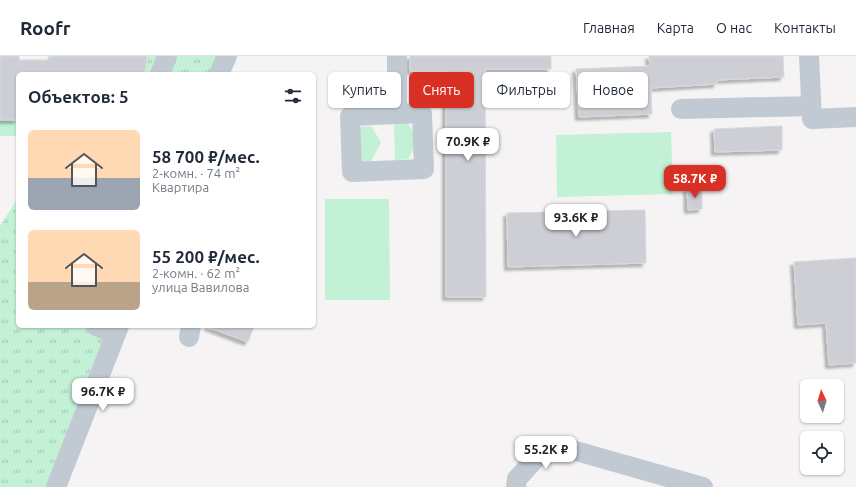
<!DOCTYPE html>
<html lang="ru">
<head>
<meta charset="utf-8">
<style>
	body { margin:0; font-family:Ubuntu,sans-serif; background:#f2f2f3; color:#1f2937; height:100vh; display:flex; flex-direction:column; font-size:15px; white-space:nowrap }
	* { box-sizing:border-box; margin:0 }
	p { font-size:13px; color:#747a83 }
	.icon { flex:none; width:22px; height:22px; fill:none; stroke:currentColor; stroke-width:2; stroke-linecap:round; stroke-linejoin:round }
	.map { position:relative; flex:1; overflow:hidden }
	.details { position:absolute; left:16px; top:16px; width:300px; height:256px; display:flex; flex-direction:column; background:#fff; border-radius:6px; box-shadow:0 1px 3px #0004 }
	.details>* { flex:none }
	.hud { position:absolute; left:328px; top:16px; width:380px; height:36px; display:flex; gap:8px }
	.needle { width:26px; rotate:356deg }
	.buttons { position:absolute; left:800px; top:323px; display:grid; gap:8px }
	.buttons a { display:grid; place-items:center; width:44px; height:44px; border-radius:6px; background:#fff; box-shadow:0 1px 3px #0004; font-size:20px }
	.price { position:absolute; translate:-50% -34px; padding:0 9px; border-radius:8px; background:#fff; color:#222; font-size:13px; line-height:26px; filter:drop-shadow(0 1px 2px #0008) }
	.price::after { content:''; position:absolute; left:50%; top:24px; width:12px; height:9px; margin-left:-6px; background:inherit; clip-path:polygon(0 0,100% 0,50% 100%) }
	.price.on { background:#d93025; color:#fff }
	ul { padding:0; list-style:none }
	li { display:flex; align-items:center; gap:12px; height:100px; padding:0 12px }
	li span { display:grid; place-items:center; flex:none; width:112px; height:80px; border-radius:6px; color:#555 }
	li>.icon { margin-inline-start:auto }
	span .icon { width:48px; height:48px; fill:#fffc; stroke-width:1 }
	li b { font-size:17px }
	h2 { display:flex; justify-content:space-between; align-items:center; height:48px; padding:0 12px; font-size:17px }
	.tag { padding:0 14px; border-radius:6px; background:#fff; box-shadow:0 1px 3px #0004; font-size:14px; line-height:36px }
	.tag.on { background:#d93025; color:#fff }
	header { display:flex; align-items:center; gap:24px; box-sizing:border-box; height:56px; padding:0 20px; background:#fff; border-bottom:1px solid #e0e1e3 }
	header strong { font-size:19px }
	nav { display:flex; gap:22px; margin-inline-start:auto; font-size:14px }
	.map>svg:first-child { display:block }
	.grass { fill:#c3f1d5 }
	.park { fill:url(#park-tufts) }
	.building { fill:#cdcfd5; stroke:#d7d9de; filter:url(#shadow) }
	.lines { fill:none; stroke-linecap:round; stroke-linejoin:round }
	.minor { stroke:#c1cad2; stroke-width:20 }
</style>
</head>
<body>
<header>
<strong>Roofr</strong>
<nav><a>Главная</a><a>Карта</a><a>О нас</a><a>Контакты</a></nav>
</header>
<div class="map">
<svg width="856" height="431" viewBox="0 0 856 431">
	<defs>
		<pattern id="park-tufts" width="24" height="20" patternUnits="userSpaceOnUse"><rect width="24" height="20" fill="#c3f1d5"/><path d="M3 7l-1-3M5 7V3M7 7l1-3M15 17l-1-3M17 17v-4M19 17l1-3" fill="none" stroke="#a0c6b0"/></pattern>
		<filter id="shadow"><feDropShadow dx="-3.5" dy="3.5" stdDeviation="1" flood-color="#0004"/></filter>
	</defs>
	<rect width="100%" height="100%" fill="#f5f3f3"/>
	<path class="grass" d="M0,64H18V80H0Z
		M408,67L418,85L408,103L395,104L394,68Z
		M371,70L381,86L371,106H358L357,71Z
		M671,76L673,138L557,141L556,79Z
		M325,143H389L390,244H325Z"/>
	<path class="park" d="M48,0H227L219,18H48Z
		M18,142V270H119L56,431H0V170Z"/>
	<path class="building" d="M0,0H19V4H51V0H147L146,11L144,18H18V64H0Z
		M410,0H551V13H485L486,241H446V15H410Z
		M649,0H783L784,21L717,24V28L651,32L652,58L579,61L576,13L650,10Z
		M782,70V94L715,96L714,73Z
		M687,132H702V153L688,154Z
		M645,154L646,207L508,211L507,157Z
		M856,202V307L829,309L826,267L798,269L794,206Z
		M208,270H254L248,286L208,271Z"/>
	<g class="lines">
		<path class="minor" d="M809,0L812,63L856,61
			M160,18L167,0
			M219,18L227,0
			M681,53L811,50
			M422,57L424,113L352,116L350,60Z
			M397,58V0
			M96,270L116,278
			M189,281L191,270
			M56,431L119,270
			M516,431L517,423L537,401L562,391L703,431"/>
	</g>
</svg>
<div class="buttons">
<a><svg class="needle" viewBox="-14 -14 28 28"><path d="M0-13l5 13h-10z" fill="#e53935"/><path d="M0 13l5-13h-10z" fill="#747a83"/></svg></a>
<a><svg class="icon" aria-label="locate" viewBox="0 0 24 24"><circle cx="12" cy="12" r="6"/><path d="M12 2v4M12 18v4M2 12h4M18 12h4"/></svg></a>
</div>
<b class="price" style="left:468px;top:106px">70.9K ₽</b>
<b class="price on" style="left:695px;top:143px">58.7K ₽</b>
<b class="price" style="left:576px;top:182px">93.6K ₽</b>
<b class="price" style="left:103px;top:356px">96.7K ₽</b>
<b class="price" style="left:546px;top:414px">55.2K ₽</b>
<div class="hud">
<a class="tag">Купить</a>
<a class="tag on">Снять</a>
<a class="tag">Фильтры</a>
<a class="tag">Новое</a>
</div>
<section class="details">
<h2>Объектов: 5<svg class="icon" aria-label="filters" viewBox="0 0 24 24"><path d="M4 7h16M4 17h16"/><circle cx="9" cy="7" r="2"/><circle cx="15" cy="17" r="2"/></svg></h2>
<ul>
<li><span style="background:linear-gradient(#ffd9b3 60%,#9aa5b1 0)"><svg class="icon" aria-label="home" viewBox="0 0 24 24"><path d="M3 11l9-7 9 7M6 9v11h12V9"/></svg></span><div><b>58 700 ₽/мес.</b><p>2-комн. · 74 m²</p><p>Квартира</p></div></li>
<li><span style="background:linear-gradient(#ffd9b3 65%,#b9a48a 0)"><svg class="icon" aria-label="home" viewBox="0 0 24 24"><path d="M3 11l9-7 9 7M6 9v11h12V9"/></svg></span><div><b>55 200 ₽/мес.</b><p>2-комн. · 62 m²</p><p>улица Вавилова</p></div></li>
</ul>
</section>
</div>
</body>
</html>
